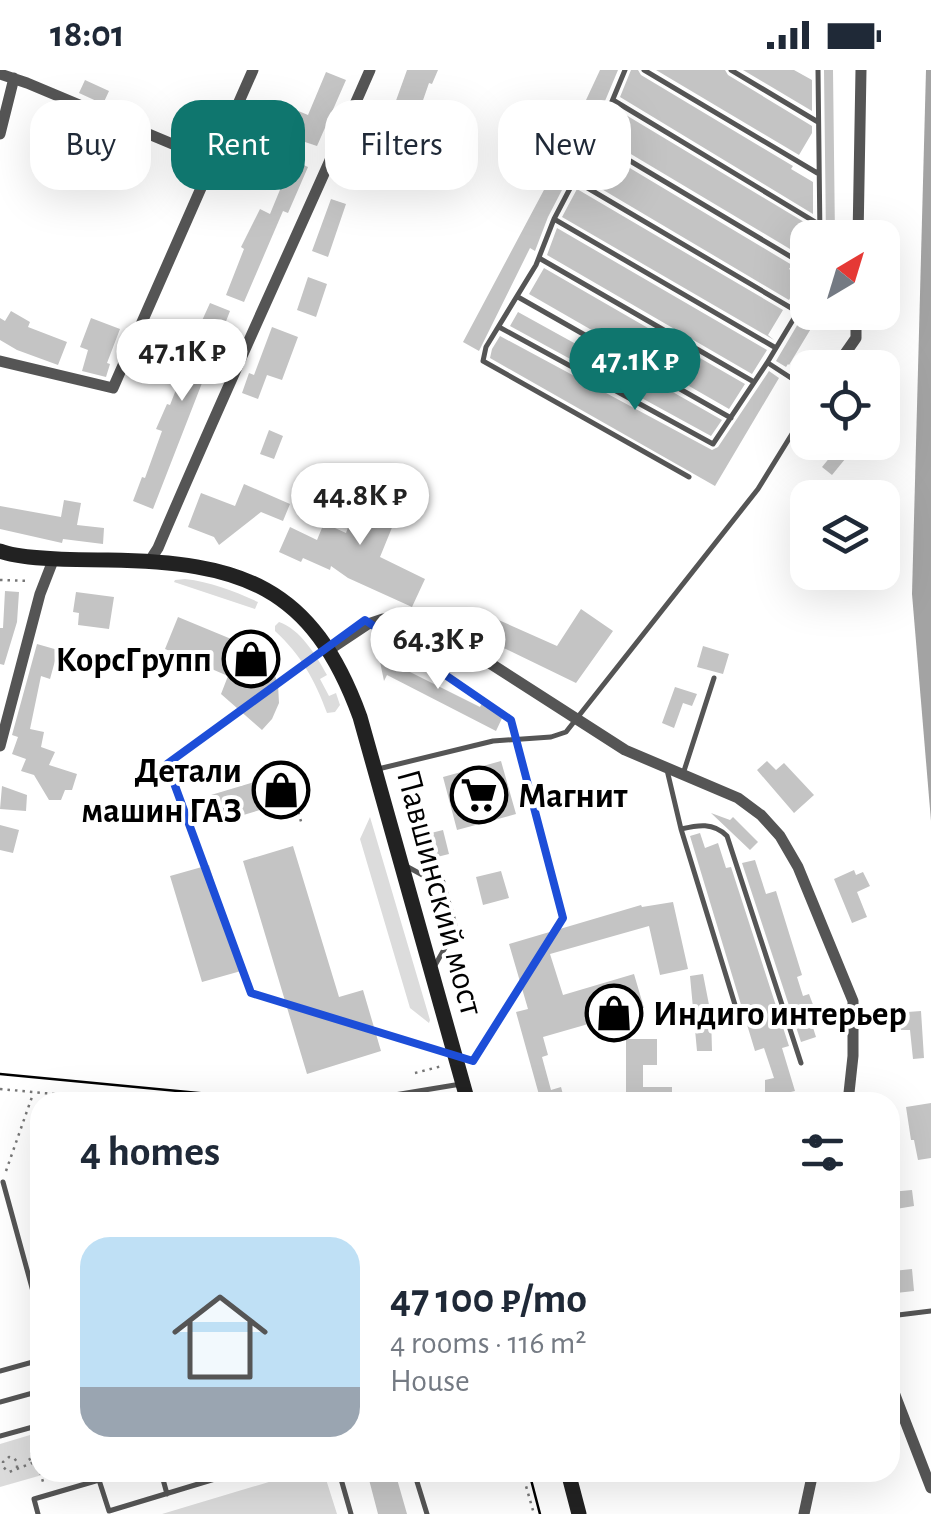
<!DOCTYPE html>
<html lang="en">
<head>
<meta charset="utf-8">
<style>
	body { margin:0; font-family:"Alegreya Sans",sans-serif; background:#f2f2f3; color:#1f2937; height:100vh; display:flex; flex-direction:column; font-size:38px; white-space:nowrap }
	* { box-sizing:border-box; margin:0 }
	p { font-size:32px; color:#747a83 }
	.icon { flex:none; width:55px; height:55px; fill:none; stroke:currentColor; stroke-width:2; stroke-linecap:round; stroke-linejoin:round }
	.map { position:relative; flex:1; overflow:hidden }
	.details { position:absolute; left:30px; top:1022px; width:870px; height:390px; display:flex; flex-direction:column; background:#fff; border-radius:30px; box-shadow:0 10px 40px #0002 }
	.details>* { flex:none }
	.guide { position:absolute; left:30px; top:30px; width:872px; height:90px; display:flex; gap:20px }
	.needle { width:65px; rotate:38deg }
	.buttons { position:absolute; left:790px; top:150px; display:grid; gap:20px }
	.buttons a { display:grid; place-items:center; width:110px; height:110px; border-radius:20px; background:#fff; box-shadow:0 10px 40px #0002; font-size:50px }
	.price { position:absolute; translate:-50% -85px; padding:0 22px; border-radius:35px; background:#fff; color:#222; font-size:32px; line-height:65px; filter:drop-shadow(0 2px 5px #0008) }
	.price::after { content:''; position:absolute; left:50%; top:60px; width:30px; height:22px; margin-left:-15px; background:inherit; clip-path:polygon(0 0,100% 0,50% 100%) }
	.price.current { background:#0f766e; color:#fff }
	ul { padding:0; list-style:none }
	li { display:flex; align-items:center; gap:30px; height:250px; padding:0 50px }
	li span { display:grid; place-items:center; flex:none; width:280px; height:200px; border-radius:30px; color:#555 }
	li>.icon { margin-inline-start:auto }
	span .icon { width:120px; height:120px; fill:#fffc; stroke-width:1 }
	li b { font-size:42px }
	h2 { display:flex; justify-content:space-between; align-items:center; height:120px; padding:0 50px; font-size:42px }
	.tag { padding:0 35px; border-radius:30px; background:#fff; box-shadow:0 10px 40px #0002; font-size:35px; line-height:90px }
	.tag.current { background:#0f766e; color:#fff }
	.status { display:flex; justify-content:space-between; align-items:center; height:70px; padding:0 50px; background:#fff; direction:ltr }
	.status svg { height:28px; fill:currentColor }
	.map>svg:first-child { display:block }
	.green { fill:#dcdcdc }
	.water { fill:#a3a3a3 }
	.building { fill:#c4c4c4 }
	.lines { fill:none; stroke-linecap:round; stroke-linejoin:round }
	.path { stroke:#777; stroke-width:2.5; stroke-dasharray:2.5 5; stroke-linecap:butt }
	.lane { stroke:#555; stroke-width:5 }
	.street { stroke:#555; stroke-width:11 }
	.secondary { stroke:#222; stroke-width:15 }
	.tram { stroke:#000; stroke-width:2.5 }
	.marked { fill:none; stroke:#1d4ed8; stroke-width:8; stroke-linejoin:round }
	.labels { text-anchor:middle; stroke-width:8; stroke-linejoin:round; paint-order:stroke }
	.poi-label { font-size:35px; font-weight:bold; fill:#000; stroke:#fff; text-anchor:end }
	.street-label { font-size:35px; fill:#000; stroke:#fff }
</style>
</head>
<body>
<div class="status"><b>18:01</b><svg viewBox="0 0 49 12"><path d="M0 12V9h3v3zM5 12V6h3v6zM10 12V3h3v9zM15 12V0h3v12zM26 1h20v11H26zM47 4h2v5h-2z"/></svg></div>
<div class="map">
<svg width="931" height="1444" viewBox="0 0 931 1444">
	<rect width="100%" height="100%" fill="#fff"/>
	<path class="green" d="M185,509C211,512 234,521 258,532L255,539L174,512L175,510Z
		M279,552C300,559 316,585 327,605L320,609L329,626L336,623L340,635L335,642L327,643C315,610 301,585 275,561V556Z
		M370,747L430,950L429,953L410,938L360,769Z
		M40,1362V1402L49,1403L0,1417V1374Z
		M302,1402L324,1403L337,1444H162Z"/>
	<path class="water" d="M926,0H931V751L912,524Z"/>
	<path class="building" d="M407,0H438L432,14L429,13L413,59L389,50Z
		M600,0H618L592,62L548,147L535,181L530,178L479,281L463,272L545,118Z
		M631,0H638L641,5L793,96L791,99L813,112V144L620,27Z
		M656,0H725L728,5L812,56V63L799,85Z
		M743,0H794L812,10V41Z
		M824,0H833L835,168H826Z
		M326,2L346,10L317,76L302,71L305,63L289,57L296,40L308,45Z
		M85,10L109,21L103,34L79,23Z
		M616,39L814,158V168H808V174L800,185L604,68Z
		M366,56L382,63L362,108L340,100L345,86L352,89Z
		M598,79L792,195L789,199L802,207L789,230L583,108Z
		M286,87L308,97L288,143L283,141L244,232L226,225L244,179L241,177L260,139L270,144L284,110L277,107Z
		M577,119L783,240L768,265L774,270L562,147Z
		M331,129L346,134L328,187L312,181Z
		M557,158L767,280L752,304L547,185Z
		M544,198L745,314L729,339L529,224Z
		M308,207L327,214L316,247L297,240Z
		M210,233L230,241L153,439L133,431L142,407L145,408L162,361L156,359L167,334L170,335L188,289L185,288Z
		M11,241L30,252L28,257L67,272L58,295L17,280L0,270V248L5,251Z
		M518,242L594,284L597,279L722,350L711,366L510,256Z
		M805,242H821L789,295L788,294L786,297L776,291Z
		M91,248L120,259L107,293L110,294L106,307L82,301L88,280L80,277Z
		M272,257L298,267L282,310L267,305L258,329L242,323L249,303L254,305Z
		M500,266L712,380L718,377L769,301L779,308L715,416L490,288L492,279Z
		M269,360L283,366L274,389L260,384Z
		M840,375L850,383L832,405L822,397Z
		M365,413L395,424L393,430L402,433L380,487L425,509L412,537L348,508L331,496L330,500L303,488L301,492L279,482L290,457L317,470L324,453L346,463Z
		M244,414L290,434L283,451L261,442L219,475L214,467L188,457L201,423L235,436Z
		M64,430L81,433L77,455L104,458L103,474L63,469L62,473L0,459V436L61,447Z
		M5,521L19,522L17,552L4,595L0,594V558H3Z
		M76,522L114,527L109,559L78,555L79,543L73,542Z
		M581,539L613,561L576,613L483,568L494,548L557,576Z
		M178,547L260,581L271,595L278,614L279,633L272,649L262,660L221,624L228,606L165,579Z
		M37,574L58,580L50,609L41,606L30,659L44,662L41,677L55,682L49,695L77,704L72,720H65L61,730H49L34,705L21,701L26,689L12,684L18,667L12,665Z
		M385,574L397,579L392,593L480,637L482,633L504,644L496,661L387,605L388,603L384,611L379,587Z
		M703,576L729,584L723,604L697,597Z
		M675,617L697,624L692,636L683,633L674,658L662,653Z
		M501,691L516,744L457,760L443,707Z
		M767,691L776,700L784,693L814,725L794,743L757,700Z
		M278,705L287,732L220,752L211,725Z
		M2,716L27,725L26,741L0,739Z
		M711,743L730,750L733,747L758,772L750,780Z
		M0,755L19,760L13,783L0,780Z
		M443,760L449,784L433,788L427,764Z
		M700,763L705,778L718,773L726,798L731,797L789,976L782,978L795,1021L765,1028V1010L774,1008L764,978L755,981L690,766Z
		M293,776L339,927L363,920L381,981L307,1004L243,791Z
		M755,790L766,824L776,821L802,905L797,907L803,926L809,924L815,940L808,942L816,967L801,972L742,793Z
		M209,795L241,901L202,912L170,806Z
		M854,800L856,805L863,802L870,816L857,822L867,847L852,853L834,809Z
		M501,801L509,828L483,835L476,807Z
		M673,832L688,899L660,905L649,856L550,884L563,925L634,904L644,938L543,967L548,985L542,987L551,1020L561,1017L565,1032H541L516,942L528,939L509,874L641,835L642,837Z
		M703,904L711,945L712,981H697L690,906Z
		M921,941L924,988L913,989L910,960H901L900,956H895L894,943Z
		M626,969H657V995H643V1017H672V1032H626Z
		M931,1033V1088L918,1090L914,1070H911L906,1037Z
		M912,1120L914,1136L890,1140V1122Z
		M912,1199L914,1221L896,1223L893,1201Z
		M367,1402H395L407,1444H378Z"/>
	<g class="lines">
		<path class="path" d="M0,510L30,511
			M290,713L302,755
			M415,1003L442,996
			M0,1019L141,1032
			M6,1101L33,1024
			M40,1381L32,1382L29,1388L32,1393L40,1394
			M17,1398V1392L14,1388L9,1387L3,1392V1397L9,1402L32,1393
			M40,1402L44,1415
			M522,1402L534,1444"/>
		<path class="lane" d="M625,0L598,65L554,149L536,195L486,277L483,291L689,407
			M644,0L819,104
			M731,0L818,52
			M818,0L820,168
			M613,30L820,155
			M595,70L808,197
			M574,110L798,242
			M554,149L776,278
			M539,188L754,312
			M518,227L731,348
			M499,257L713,374L767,293L808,225
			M768,293L808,319
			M378,699L493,671L551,667L566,662L758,419L808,338
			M667,700L681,759L740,951
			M683,704L714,608
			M681,759C698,755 713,752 727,766L801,993
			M406,796L428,808L442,809L455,855L454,862L434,897
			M352,1032L461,1014
			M3,1112L40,1247
			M890,1246L931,1241
			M0,1301L40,1290
			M0,1332L40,1321
			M0,1366L40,1355
			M82,1402L86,1414
			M161,1402L167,1424
			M339,1402L351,1444
			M414,1402L427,1444
			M109,1441L238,1402
			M38,1444L34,1429L99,1410L109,1441"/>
		<path class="street" d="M0,4L27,13L213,91
			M0,64L14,8
			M858,168L861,0
			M0,291L113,318L253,0
			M835,298L856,268V242
			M149,492L158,478C226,317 300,160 370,0
			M329,580L368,554L383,549H398L419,555L488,592L625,680L738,728L761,745L780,766L798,797L853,931V986L848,1032
			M0,676L40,524L54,488
			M890,1312L931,1418
			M804,1444L813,1402"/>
		<path class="secondary" d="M0,481C23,490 81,490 108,490C241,492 312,515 360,647L468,1032
			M568,1402L579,1444"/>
		<path class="tram" d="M0,1004L293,1032
			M529,1402L540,1444"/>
	</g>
	<path class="marked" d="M365,550L511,650L563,848L473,991L251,923L167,694Z"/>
	<defs>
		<g id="shop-ring" transform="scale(2.875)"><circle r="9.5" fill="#fff" stroke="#000" stroke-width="1.5"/><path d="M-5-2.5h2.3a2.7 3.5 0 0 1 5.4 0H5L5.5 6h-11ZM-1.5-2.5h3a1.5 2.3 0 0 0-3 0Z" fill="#000"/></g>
		<g id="supermarket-ring" transform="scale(2.875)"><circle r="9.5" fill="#fff" stroke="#000" stroke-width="1.5"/><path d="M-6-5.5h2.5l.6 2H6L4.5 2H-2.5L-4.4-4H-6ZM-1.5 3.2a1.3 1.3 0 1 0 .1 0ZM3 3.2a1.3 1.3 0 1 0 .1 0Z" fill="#000"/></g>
	</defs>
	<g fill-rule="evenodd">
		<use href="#shop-ring" x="251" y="589"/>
		<use href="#shop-ring" x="281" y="720"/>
		<use href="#supermarket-ring" x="479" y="725"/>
		<use href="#shop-ring" x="614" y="943"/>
	</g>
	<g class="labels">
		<g class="poi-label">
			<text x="212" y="601">КорсГрупп</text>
			<text x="242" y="712">Детали<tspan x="242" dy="40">машин ГАЗ</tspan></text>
			<text x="518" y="737" text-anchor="start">Магнит</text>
			<text x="653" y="955" text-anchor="start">Индиго интерьер</text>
		</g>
		<g class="street-label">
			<text transform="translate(441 822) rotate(75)" y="12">Павшинский мост</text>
		</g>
	</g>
</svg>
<div class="buttons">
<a><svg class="needle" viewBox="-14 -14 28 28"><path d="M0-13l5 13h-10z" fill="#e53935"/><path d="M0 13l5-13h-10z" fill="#747a83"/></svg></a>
<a><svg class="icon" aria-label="locate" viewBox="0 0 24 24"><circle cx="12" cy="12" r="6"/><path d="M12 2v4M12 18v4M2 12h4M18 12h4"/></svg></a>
<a><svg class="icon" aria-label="layers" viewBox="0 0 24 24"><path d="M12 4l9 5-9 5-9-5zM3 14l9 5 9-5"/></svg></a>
</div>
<b class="price" style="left:182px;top:334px">47.1K ₽</b>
<b class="price current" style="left:635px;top:343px">47.1K ₽</b>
<b class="price" style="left:360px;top:478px">44.8K ₽</b>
<b class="price" style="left:438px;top:622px">64.3K ₽</b>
<div class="guide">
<a class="tag">Buy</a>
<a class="tag current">Rent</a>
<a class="tag">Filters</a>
<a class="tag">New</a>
</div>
<section class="details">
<h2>4 homes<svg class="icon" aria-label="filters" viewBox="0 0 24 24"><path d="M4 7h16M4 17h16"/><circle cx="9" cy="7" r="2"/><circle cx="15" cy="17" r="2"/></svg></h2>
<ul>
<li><span style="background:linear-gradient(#bfe0f5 75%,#9aa5b1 0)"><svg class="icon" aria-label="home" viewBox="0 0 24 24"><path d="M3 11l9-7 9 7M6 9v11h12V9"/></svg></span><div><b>47 100 ₽/mo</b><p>4 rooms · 116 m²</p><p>House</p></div></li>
</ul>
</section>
</div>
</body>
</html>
